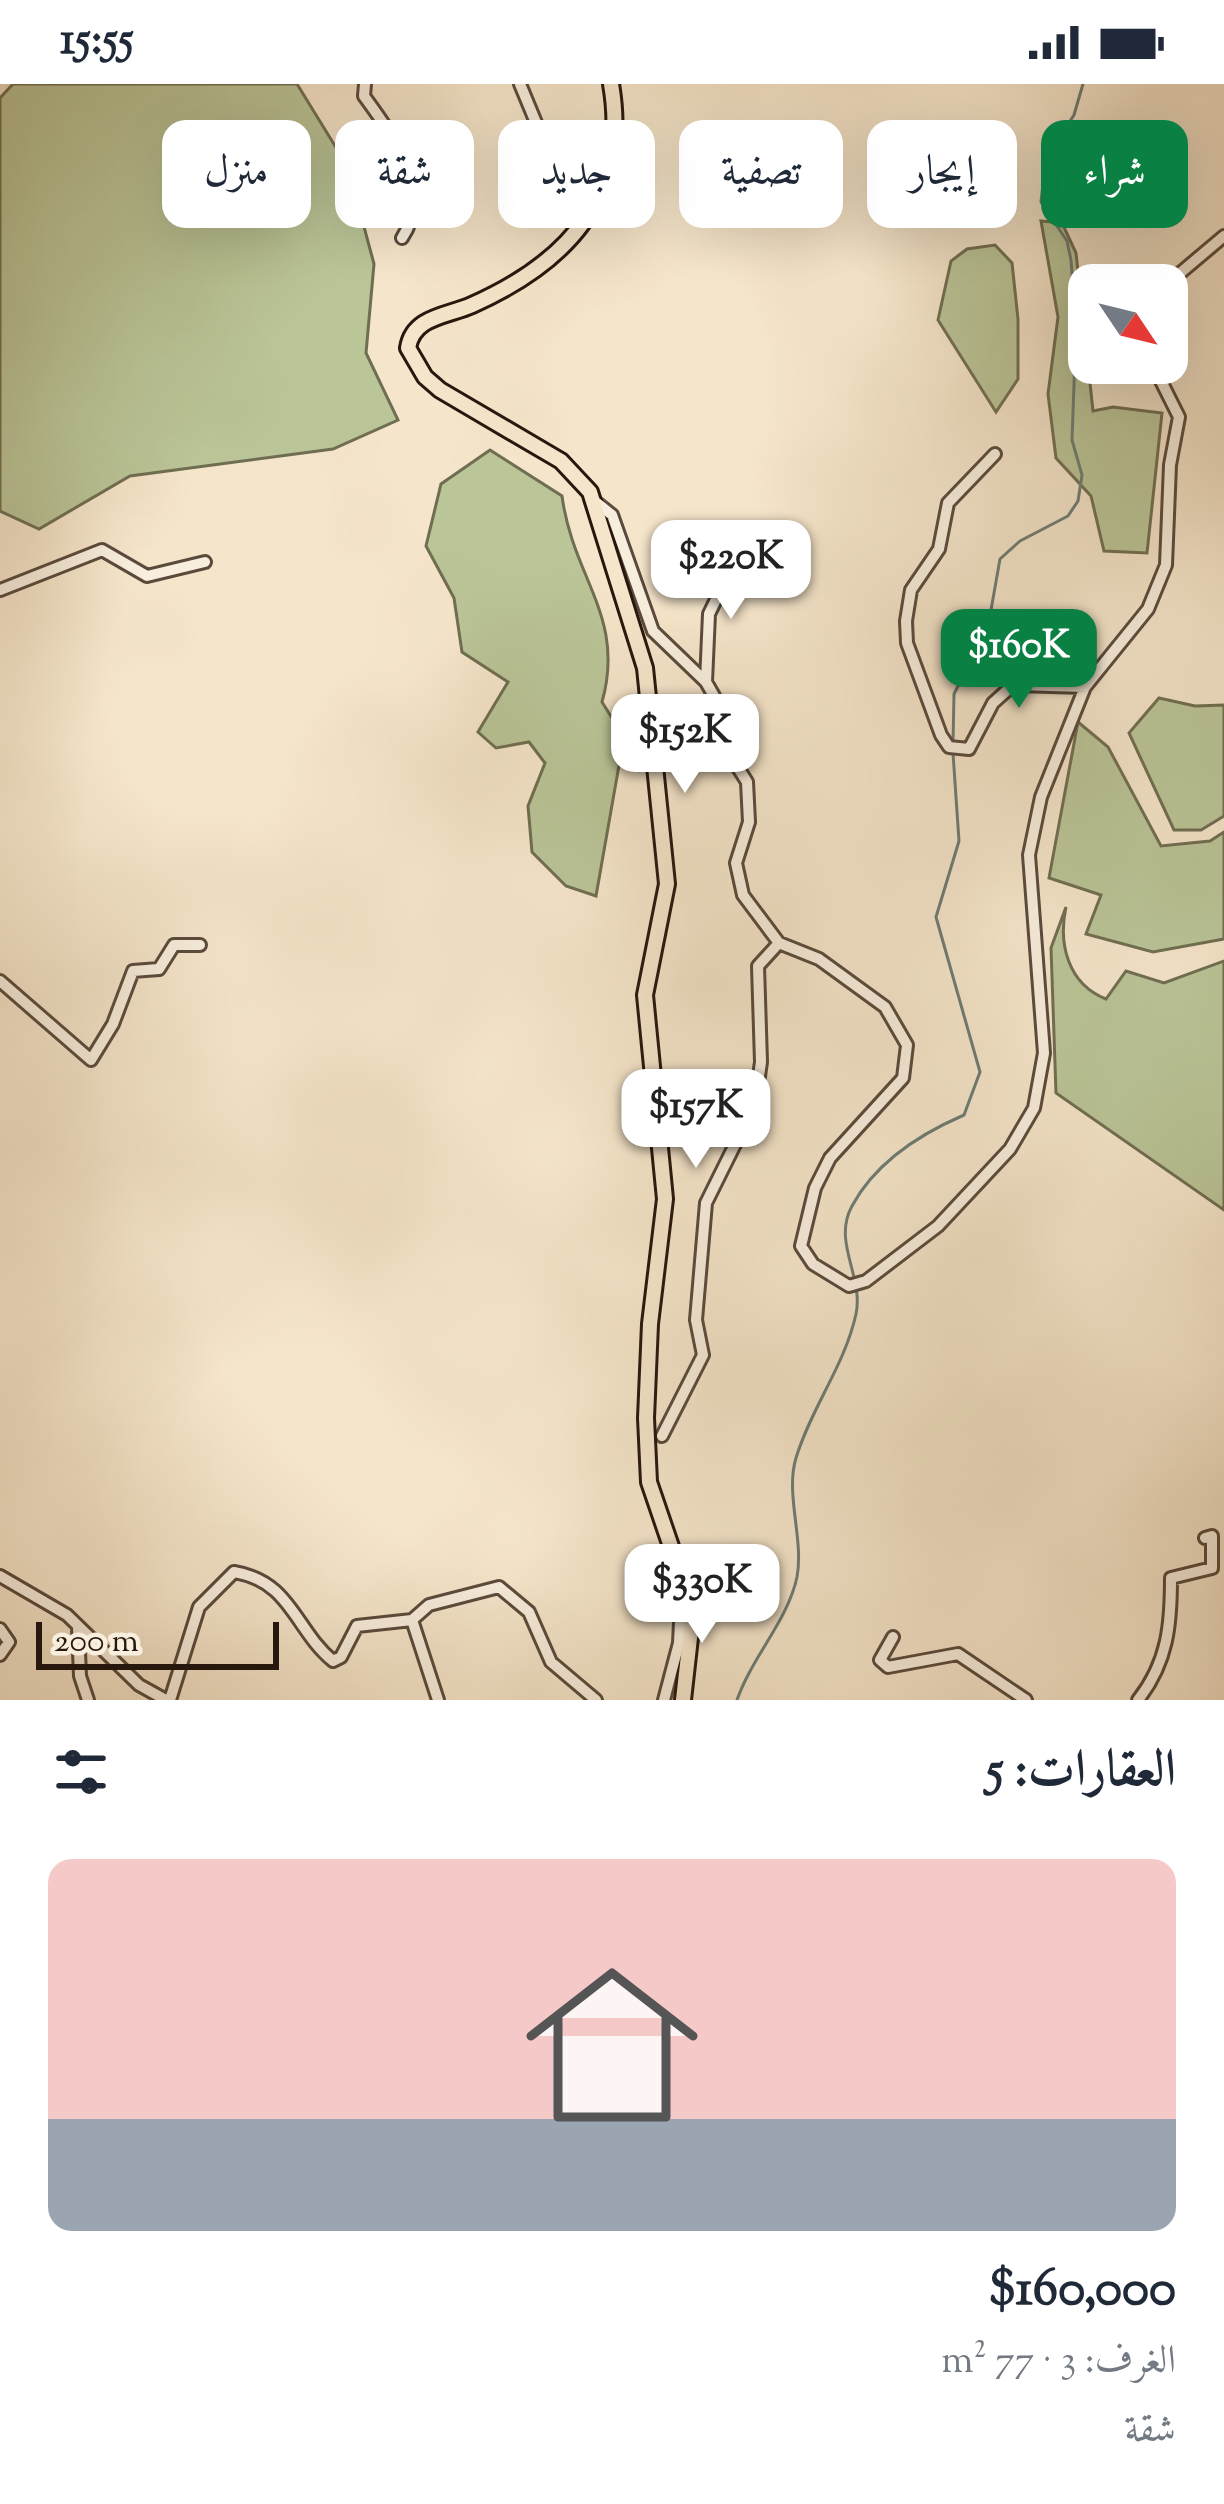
<!DOCTYPE html>
<html lang="ar">
<head>
<meta charset="utf-8">
<style>
	body { margin:0; font-family:"Sorts Mill Goudy",Amiri,serif; background:#f2f2f3; color:#1f2937; direction:rtl; height:100vh; display:flex; flex-direction:column; font-size:45px; white-space:nowrap }
	* { box-sizing:border-box; margin:0 }
	p { font-size:39px; color:#747a83 }
	.icon { flex:none; width:66px; height:66px; fill:none; stroke:currentColor; stroke-width:2; stroke-linecap:round; stroke-linejoin:round }
	.map { position:relative; height:1616px; overflow:hidden; direction:ltr }
	.panel { display:flex; flex-direction:column; background:#fff; flex:1 }
	.panel>* { flex:none }
	.banner { position:absolute; left:36px; top:36px; width:1152px; height:108px; direction:rtl; display:flex; gap:24px }
	.needle { width:78px; rotate:125deg }
	.buttons { position:absolute; left:1068px; top:180px; display:grid; gap:24px }
	.buttons a { display:grid; place-items:center; width:120px; height:120px; border-radius:24px; background:#fff; box-shadow:0 12px 48px #0002; font-size:60px }
	.scale { position:absolute; left:36px; bottom:30px; width:243px; box-sizing:border-box; padding-left:12px; border:6px solid #27170d; border-top:0; font-size:33px; line-height:42px; white-space:nowrap; color:#27170d; -webkit-text-stroke:9px #f8eedd; paint-order:stroke }
	.price { position:absolute; translate:-50% -102px; padding:0 27px; border-radius:24px; background:#fff; color:#222; font-size:39px; line-height:78px; filter:drop-shadow(0 3px 6px #0008) }
	.price::after { content:''; position:absolute; left:50%; top:72px; width:36px; height:27px; margin-left:-18px; background:inherit; clip-path:polygon(0 0,100% 0,50% 100%) }
	.price.current { background:#0b8043; color:#fff }
	ul { padding:0; list-style:none }
	li { display:grid; align-content:center; gap:24px; height:636px; padding:0 48px }
	li+li { border-top:3px solid #e0e1e3 }
	li span { display:grid; place-items:center; height:372px; border-radius:24px; color:#555 }
	li>.icon { margin-inline-start:auto }
	span .icon { width:216px; height:216px; fill:#fffc; stroke-width:1 }
	li b { font-size:51px }
	h2 { display:flex; justify-content:space-between; align-items:center; height:144px; padding:0 48px; font-size:51px }
	.pill { padding:0 42px; border-radius:24px; background:#fff; box-shadow:0 12px 48px #0002; font-size:42px; line-height:108px }
	.pill.current { background:#0b8043; color:#fff }
	.status { display:flex; justify-content:space-between; align-items:center; height:84px; padding:0 60px; background:#fff; direction:ltr }
	.status svg { height:33px; fill:currentColor }
	.map>svg:first-child { display:block }
	.green { fill:#bac598; stroke:#706e52; stroke-width:3 }
	.lines { fill:none; stroke-linecap:round; stroke-linejoin:round }
	.stream { stroke:#6d7c74; stroke-width:3 }
	.minor-casing { stroke:#5a4a3c; stroke-width:16 }
	.major-casing { stroke:#27170d; stroke-width:20 }
	.minor { stroke:#f8eedd; stroke-width:10 }
	.major { stroke:#f5e5ca; stroke-width:14 }
</style>
</head>
<body>
<div class="status"><b>15:55</b><svg viewBox="0 0 49 12"><path d="M0 12V9h3v3zM5 12V6h3v6zM10 12V3h3v9zM15 12V0h3v12zM26 1h20v11H26zM47 4h2v5h-2z"/></svg></div>
<div class="map">
<svg width="1224" height="1616" viewBox="0 0 1224 1616">
	<rect width="100%" height="100%" fill="#f5e5ca"/>
	<filter id="stains"><feTurbulence type="fractalNoise" baseFrequency=".00167" numOctaves="4"/><feColorMatrix values="0 0 0 0 .2 0 0 0 0 .09 0 0 0 0 .02 0 0 0 .5 -.17"/></filter>
	<radialGradient id="worn" r=".72"><stop offset=".6" stop-color="#630" stop-opacity="0"/><stop offset="1" stop-color="#630" stop-opacity=".3"/></radialGradient>
	<path class="green" d="M13,0H297L348,83L374,180L366,269L398,336L333,365L130,392L39,445L0,427V14Z
		M1041,137L1062,139L1076,169L1093,327L1113,323L1162,329L1147,469L1104,467L1091,412L1056,374L1048,310L1058,233Z
		M995,161L1012,179L1018,235V295L996,328L938,236L951,177L967,165Z
		M490,366L562,412C573,495 626,533 602,618L624,653L596,812L566,802L532,768L528,722L545,679L529,658L496,664L478,648L508,598L462,568L454,514L426,462L441,400Z
		M1159,614L1195,622L1224,621V732L1201,746H1174L1129,649Z
		M1078,638L1108,663L1161,762L1210,757L1224,748V855L1153,868L1086,850L1101,811L1049,794Z
		M1066,823C1058,860 1068,900 1106,915L1126,887L1164,899L1224,877V1126L1056,1009L1051,864Z"/>
	<g class="lines">
		<path class="stream" d="M953,659L954,610L988,543L1000,475L1020,457L1068,432L1078,417L1082,391L1072,356L1076,245L1071,176L1067,157L1041,118L1046,74L1074,31L1083,0
			M737,1616C752,1573 788,1536 797,1493C804,1455 785,1410 796,1374C811,1324 845,1281 856,1230C864,1193 832,1158 852,1122C875,1079 920,1050 964,1031L980,988L936,833L959,757L953,669"/>
		<g class="minor-casing">
			<path id="minor" d="M365,0L364,12C391,49 434,107 402,154
				M520,0L544,58
				M1166,201L1224,152
				M995,370L948,419L939,465L911,506L906,537L907,559L941,651L949,663L969,665L993,619L1013,601L1085,603
				M597,419L612,431L653,547L706,598L714,612L718,652L747,698L749,738L736,779L743,811L779,859L819,875L885,923L907,961L903,994L830,1074L815,1104L801,1162L813,1180L849,1202L866,1197L938,1142L1010,1065L1034,1024L1044,969L1029,771L1041,713L1085,603L1148,525L1166,481L1170,381L1179,333L1152,279
				M0,506L102,466L147,492L205,478
				M706,598L709,530L739,468
				M0,897L91,976L113,940L133,887L159,885L174,861H200
				M662,1352L703,1271L696,1236L706,1119L755,1020L761,978L758,882L779,859
				M0,1492L67,1531L139,1601L166,1616
				M412,1536L438,1616
				M78,1543L80,1592L88,1616
				M0,1545L9,1558L0,1571
				M893,1553L880,1576L888,1583L958,1570L1026,1616
				M170,1616L199,1523L234,1488C291,1497 295,1546 333,1577L341,1573L357,1542L412,1536L429,1521L499,1503L529,1528L551,1578L596,1616
				M664,1616L679,1559L682,1496
				M1138,1616C1168,1578 1171,1540 1171,1494L1212,1484V1452L1205,1454"/>
		</g>
		<g class="major-casing">
			<path id="major" d="M611,0C630,110 569,178 472,221C448,232 413,232 408,264L425,293L440,306L561,377L590,408L645,584L667,800L645,911L665,1115L650,1240L646,1334L649,1398L693,1527L683,1616"/>
		</g>
		<use href="#minor" class="minor"/>
		<use href="#major" class="major"/>
	</g>
	<rect width="100%" height="100%" filter="url(#stains)"/>
	<rect width="100%" height="100%" fill="url(#worn)"/>
</svg>
<div class="buttons">
<a><svg class="needle" viewBox="-14 -14 28 28"><path d="M0-13l5 13h-10z" fill="#e53935"/><path d="M0 13l5-13h-10z" fill="#747a83"/></svg></a>
</div>
<div class="scale">200 m</div>
<b class="price" style="left:731px;top:538px">$220K</b>
<b class="price current" style="left:1019px;top:627px">$160K</b>
<b class="price" style="left:685px;top:712px">$152K</b>
<b class="price" style="left:696px;top:1087px">$157K</b>
<b class="price" style="left:702px;top:1562px">$330K</b>
<div class="banner">
<a class="pill current">شراء</a>
<a class="pill">إيجار</a>
<a class="pill">تصفية</a>
<a class="pill">جديد</a>
<a class="pill">شقة</a>
<a class="pill">منزل</a>
</div>
</div>
<section class="panel">
<h2>العقارات: 5<svg class="icon" aria-label="filters" viewBox="0 0 24 24"><path d="M4 7h16M4 17h16"/><circle cx="9" cy="7" r="2"/><circle cx="15" cy="17" r="2"/></svg></h2>
<ul>
<li><span style="background:linear-gradient(#f6c9c9 70%,#9aa5b1 0)"><svg class="icon" aria-label="home" viewBox="0 0 24 24"><path d="M3 11l9-7 9 7M6 9v11h12V9"/></svg></span><div><b>$160,000</b><p>الغرف: 3 · 77 m²</p><p>شقة</p></div></li>
</ul>
</section>
</body>
</html>
